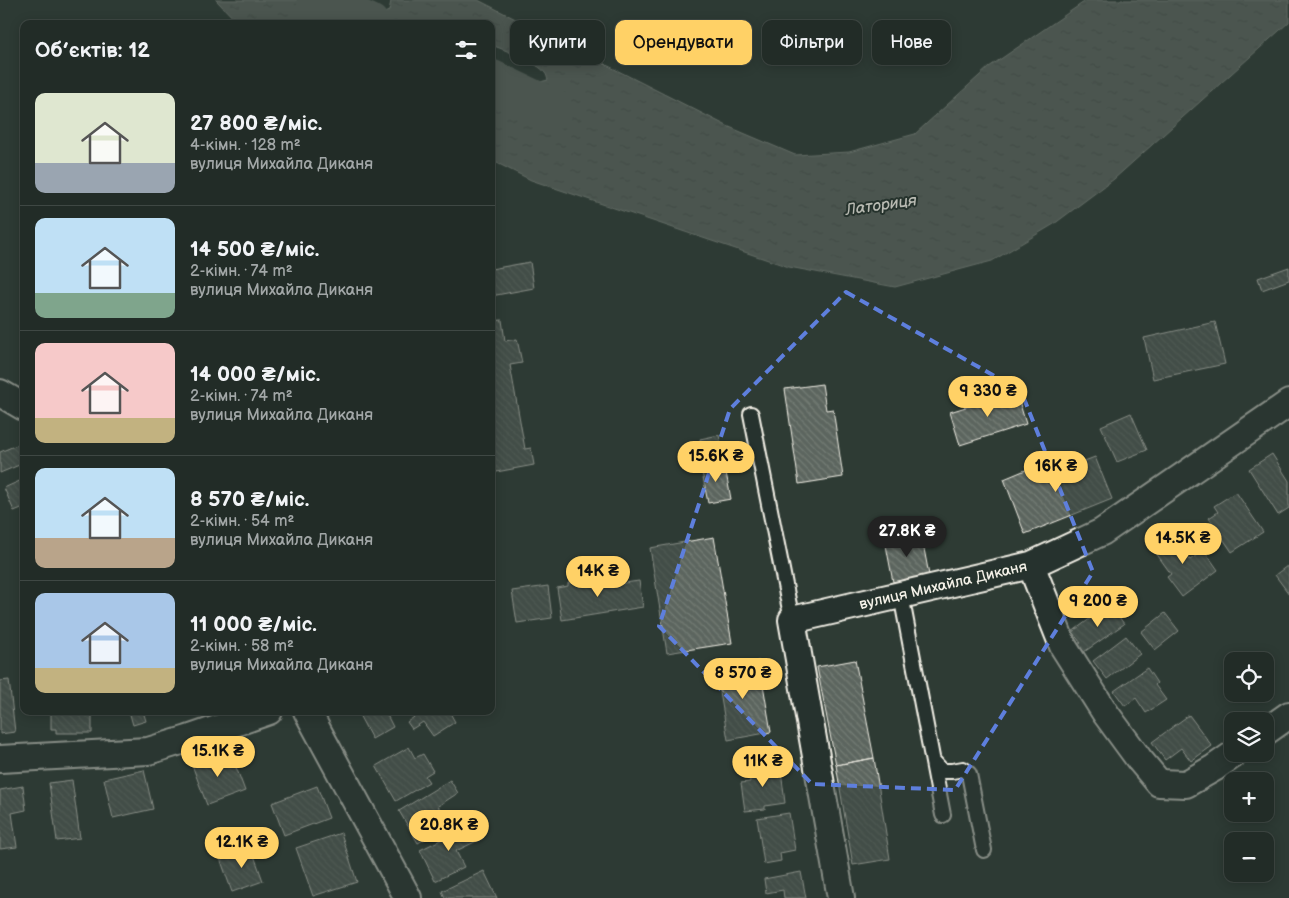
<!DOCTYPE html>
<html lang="uk">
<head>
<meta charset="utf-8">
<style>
	body { margin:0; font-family:"Balsamiq Sans",sans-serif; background:#2a342f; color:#f1f3f6; height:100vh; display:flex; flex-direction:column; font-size:19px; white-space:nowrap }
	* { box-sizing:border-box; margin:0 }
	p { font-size:16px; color:#a2a7a7 }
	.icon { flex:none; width:28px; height:28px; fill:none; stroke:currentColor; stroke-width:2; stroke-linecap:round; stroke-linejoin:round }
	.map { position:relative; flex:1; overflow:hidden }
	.drawer { position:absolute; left:20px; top:20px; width:475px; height:695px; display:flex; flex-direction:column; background:#222c27; border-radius:10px; box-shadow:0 2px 12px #0003,0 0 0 1px #3f4844 }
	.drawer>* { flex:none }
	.guide { position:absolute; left:510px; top:20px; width:475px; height:45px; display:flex; gap:10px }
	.buttons { position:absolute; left:1224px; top:652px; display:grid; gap:10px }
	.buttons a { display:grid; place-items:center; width:50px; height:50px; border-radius:10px; background:#222c27; box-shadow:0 2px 12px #0003,0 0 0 1px #3f4844; font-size:25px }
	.price { position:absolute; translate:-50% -42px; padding:0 11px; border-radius:18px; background:#ffd166; color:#111; font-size:16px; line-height:32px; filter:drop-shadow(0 1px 2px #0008) }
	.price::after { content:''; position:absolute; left:50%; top:30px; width:15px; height:11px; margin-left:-8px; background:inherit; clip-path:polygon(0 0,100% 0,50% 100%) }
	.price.on { background:#222; color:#fff }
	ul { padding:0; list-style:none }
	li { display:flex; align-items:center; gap:15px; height:125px; padding:0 15px }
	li+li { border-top:1px solid #3f4844 }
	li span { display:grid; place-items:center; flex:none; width:140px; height:100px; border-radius:10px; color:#555 }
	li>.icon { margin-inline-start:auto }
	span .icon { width:60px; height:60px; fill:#fffc; stroke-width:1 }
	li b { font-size:21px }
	h2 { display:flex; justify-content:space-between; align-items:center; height:60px; padding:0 15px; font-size:21px }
	.tag { padding:0 18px; border-radius:10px; background:#222c27; box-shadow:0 2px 12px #0003,0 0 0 1px #3f4844; font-size:18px; line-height:45px }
	.tag.on { background:#ffd166; color:#111 }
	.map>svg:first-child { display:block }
	.water { fill:url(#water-ripples); stroke:#a4a8a0 }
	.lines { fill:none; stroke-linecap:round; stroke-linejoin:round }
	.river { stroke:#6f7770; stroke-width:41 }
	.building { fill:url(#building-back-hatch); stroke:#f4f1e8 }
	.service-casing { stroke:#f4f1e8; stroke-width:18 }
	.minor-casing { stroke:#f4f1e8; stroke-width:30 }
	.service { stroke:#26332d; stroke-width:14 }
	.minor { stroke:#26332d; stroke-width:26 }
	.marked { fill:none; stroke:#5e7fdd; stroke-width:4; stroke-dasharray:10 6; stroke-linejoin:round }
	.labels { text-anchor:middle; stroke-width:4; stroke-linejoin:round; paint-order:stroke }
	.street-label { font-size:15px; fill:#f4f1e8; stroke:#26332d }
	.water-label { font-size:16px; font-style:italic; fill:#b8bab2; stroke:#26332d }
</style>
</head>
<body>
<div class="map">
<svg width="1289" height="898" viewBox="0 0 1289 898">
	<defs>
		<pattern id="water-ripples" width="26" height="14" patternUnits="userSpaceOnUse" patternTransform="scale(1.25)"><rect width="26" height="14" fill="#6f7770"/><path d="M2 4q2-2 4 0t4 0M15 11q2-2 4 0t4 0" fill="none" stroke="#5c605b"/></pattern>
		<pattern id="building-back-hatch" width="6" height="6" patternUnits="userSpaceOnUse" patternTransform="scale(1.25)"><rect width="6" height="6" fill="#5c655e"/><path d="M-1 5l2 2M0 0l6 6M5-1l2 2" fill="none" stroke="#747c75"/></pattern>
	</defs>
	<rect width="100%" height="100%" fill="#2e3b34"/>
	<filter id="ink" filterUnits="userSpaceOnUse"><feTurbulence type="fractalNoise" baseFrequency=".02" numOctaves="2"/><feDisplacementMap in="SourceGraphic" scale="10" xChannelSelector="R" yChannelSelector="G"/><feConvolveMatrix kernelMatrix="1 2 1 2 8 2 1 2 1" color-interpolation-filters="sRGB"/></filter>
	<g filter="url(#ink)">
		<path class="water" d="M216,0H329L328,12L335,19C353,21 372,19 389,11L391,1L388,0H478L727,126L795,155L849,152L915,134L989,67L1087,0H1289V22L1114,179L1054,224L992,261L895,287L789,267L531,180L491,160V84C504,87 535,84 548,80C547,78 547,75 545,73C539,63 503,49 491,45V24H239Z"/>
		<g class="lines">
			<path class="river" d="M317,0L369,24
				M491,80L552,109"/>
		</g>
		<path class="building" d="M530,262L534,288L491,296V269Z
			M1289,267V280L1262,290L1258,278Z
			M502,320L505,341L517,339L522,363L510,365L525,449L531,448L534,465L491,473V321Z
			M1215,322L1225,364L1153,379L1144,338Z
			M822,384L826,410L833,409L843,477L799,484L785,389Z
			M1016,391L1026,424L960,445L950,412Z
			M1131,413L1147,450L1117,462L1101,426Z
			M719,435L724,462L705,466L700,439Z
			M24,442V463L0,473V452Z
			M1272,454L1289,481V508L1278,515L1249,469Z
			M1095,457L1112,499L1025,534L1004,479L1040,464L1045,476Z
			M724,462L731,499L708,503L701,467Z
			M24,471V507L14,511L4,488L24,479L21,473Z
			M1236,492L1263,532L1232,552L1209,518L1218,512L1214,506Z
			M921,533L929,575L893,582L885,540Z
			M1170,533L1190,560L1204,550L1218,570L1182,597L1167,577L1171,574L1151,546Z
			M714,537L732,643L667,653L650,548Z
			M1287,566L1289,569V594L1275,575Z
			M602,578L603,586L639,581L643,607L562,620L557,588L568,586V583Z
			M548,586L552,618L517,623L512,591Z
			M1110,604L1124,624L1084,652L1078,645L1081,643L1072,632Z
			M1165,613L1179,631L1155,650L1141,632Z
			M1126,636L1140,654L1107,679L1093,661Z
			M855,660L874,758L836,765L817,667Z
			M759,661L771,732L728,740L716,668Z
			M1147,668L1157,683L1155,685L1166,700L1146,713L1136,698L1125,706L1114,691Z
			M9,680L15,732L0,734V681Z
			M51,711H92V733H56V729H51Z
			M129,711H143L146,721L133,725Z
			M357,711H385L393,727L372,739Z
			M423,711H449L455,722L433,736L423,722L412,729L407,722Z
			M1189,715L1212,746L1191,761L1181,748L1165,760L1152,742Z
			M409,747L415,758L423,754L433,771L425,776L429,782L396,801L376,766Z
			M230,751L245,791L207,805L192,765Z
			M874,758L890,859L853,865L836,765Z
			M780,763L785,803L765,806V809L745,811L741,783L750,782L748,768Z
			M144,770L153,809L113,818L104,779Z
			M72,780L80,838L57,841L49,783Z
			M450,780L458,793L438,806L449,825L418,843L399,811Z
			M23,786L26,810L12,813L17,847L0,849V790Z
			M317,786L329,818L284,835L272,803Z
			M789,813L795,850L780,853L781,861L764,864L757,818Z
			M475,823L483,838L456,851L464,867L435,881L420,850Z
			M341,833L357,882L313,896L296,848Z
			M251,847L263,881L232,892L220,858Z
			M484,871L497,898H445L442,891Z
			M801,872L806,898H784L783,890L766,893L764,879Z"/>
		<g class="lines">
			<g class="service-casing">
				<path id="service" d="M751,414L792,620
					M901,595L943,815
					M933,761L942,771H952L963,769L969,774L984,850"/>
			</g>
			<g class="minor-casing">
				<path id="minor" d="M0,393L24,407
					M1031,565L1063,646L1106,714L1139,759L1159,783L1186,784L1214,768L1234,754
					M307,711L408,898
					M1265,732L1289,715
					M0,759L148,751L188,739L269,711
					M841,898L792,620L1031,565L1102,532L1289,403"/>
			</g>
			<use href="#service" class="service"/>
			<use href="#minor" class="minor"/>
		</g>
	</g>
	<path d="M0 0H1289V898H0ZM846,292L1021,391L1093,572L955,790L812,784L659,626L730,409Z" fill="#2e3b34" fill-opacity=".55" fill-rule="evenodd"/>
	<path class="marked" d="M846,292L1021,391L1093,572L955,790L812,784L659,626L730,409Z"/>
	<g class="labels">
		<g class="street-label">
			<text transform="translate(943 585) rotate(-13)" y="5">вулиця Михайла Диканя</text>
		</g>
		<g class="water-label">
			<text transform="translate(881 204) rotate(-8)" y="6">Латориця</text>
		</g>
	</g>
</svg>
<div class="buttons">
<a><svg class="icon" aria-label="locate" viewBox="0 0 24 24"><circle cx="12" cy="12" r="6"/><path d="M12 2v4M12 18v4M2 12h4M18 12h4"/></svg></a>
<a><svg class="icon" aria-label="layers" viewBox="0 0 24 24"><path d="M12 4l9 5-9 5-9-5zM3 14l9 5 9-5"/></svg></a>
<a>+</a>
<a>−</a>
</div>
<b class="price" style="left:988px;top:418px">9 330 ₴</b>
<b class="price" style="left:716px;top:483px">15.6K ₴</b>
<b class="price" style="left:1056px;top:493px">16K ₴</b>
<b class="price on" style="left:907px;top:558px">27.8K ₴</b>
<b class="price" style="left:1183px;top:565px">14.5K ₴</b>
<b class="price" style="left:598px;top:598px">14K ₴</b>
<b class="price" style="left:1098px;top:628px">9 200 ₴</b>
<b class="price" style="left:743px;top:700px">8 570 ₴</b>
<b class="price" style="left:218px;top:778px">15.1K ₴</b>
<b class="price" style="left:763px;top:788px">11K ₴</b>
<b class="price" style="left:449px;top:852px">20.8K ₴</b>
<b class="price" style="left:242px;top:869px">12.1K ₴</b>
<div class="guide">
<a class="tag">Купити</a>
<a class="tag on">Орендувати</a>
<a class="tag">Фільтри</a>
<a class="tag">Нове</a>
</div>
<section class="drawer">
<h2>Об’єктів: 12<svg class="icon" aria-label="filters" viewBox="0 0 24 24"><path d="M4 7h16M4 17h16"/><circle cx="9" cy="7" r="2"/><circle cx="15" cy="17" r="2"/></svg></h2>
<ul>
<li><span style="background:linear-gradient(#dfe7d0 70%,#9aa5b1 0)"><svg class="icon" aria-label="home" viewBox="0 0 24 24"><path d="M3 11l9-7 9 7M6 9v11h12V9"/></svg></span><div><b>27 800 ₴/міс.</b><p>4-кімн. · 128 m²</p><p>вулиця Михайла Диканя</p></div></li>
<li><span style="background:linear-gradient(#bfe0f5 75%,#7fa58c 0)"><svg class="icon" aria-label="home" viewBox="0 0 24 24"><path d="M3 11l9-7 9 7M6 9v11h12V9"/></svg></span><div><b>14 500 ₴/міс.</b><p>2-кімн. · 74 m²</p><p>вулиця Михайла Диканя</p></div></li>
<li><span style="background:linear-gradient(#f6c9c9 75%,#c2b280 0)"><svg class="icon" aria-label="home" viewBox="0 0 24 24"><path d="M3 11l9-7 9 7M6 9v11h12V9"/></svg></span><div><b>14 000 ₴/міс.</b><p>2-кімн. · 74 m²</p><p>вулиця Михайла Диканя</p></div></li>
<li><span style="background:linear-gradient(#bfe0f5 70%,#b9a48a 0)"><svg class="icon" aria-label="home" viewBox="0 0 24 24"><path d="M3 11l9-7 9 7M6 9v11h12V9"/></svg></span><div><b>8 570 ₴/міс.</b><p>2-кімн. · 54 m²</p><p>вулиця Михайла Диканя</p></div></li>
<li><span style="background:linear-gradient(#a9c7e8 75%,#c2b280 0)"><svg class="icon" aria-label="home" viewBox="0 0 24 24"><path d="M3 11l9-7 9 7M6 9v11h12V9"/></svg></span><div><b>11 000 ₴/міс.</b><p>2-кімн. · 58 m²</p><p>вулиця Михайла Диканя</p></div></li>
</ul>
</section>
</div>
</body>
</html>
